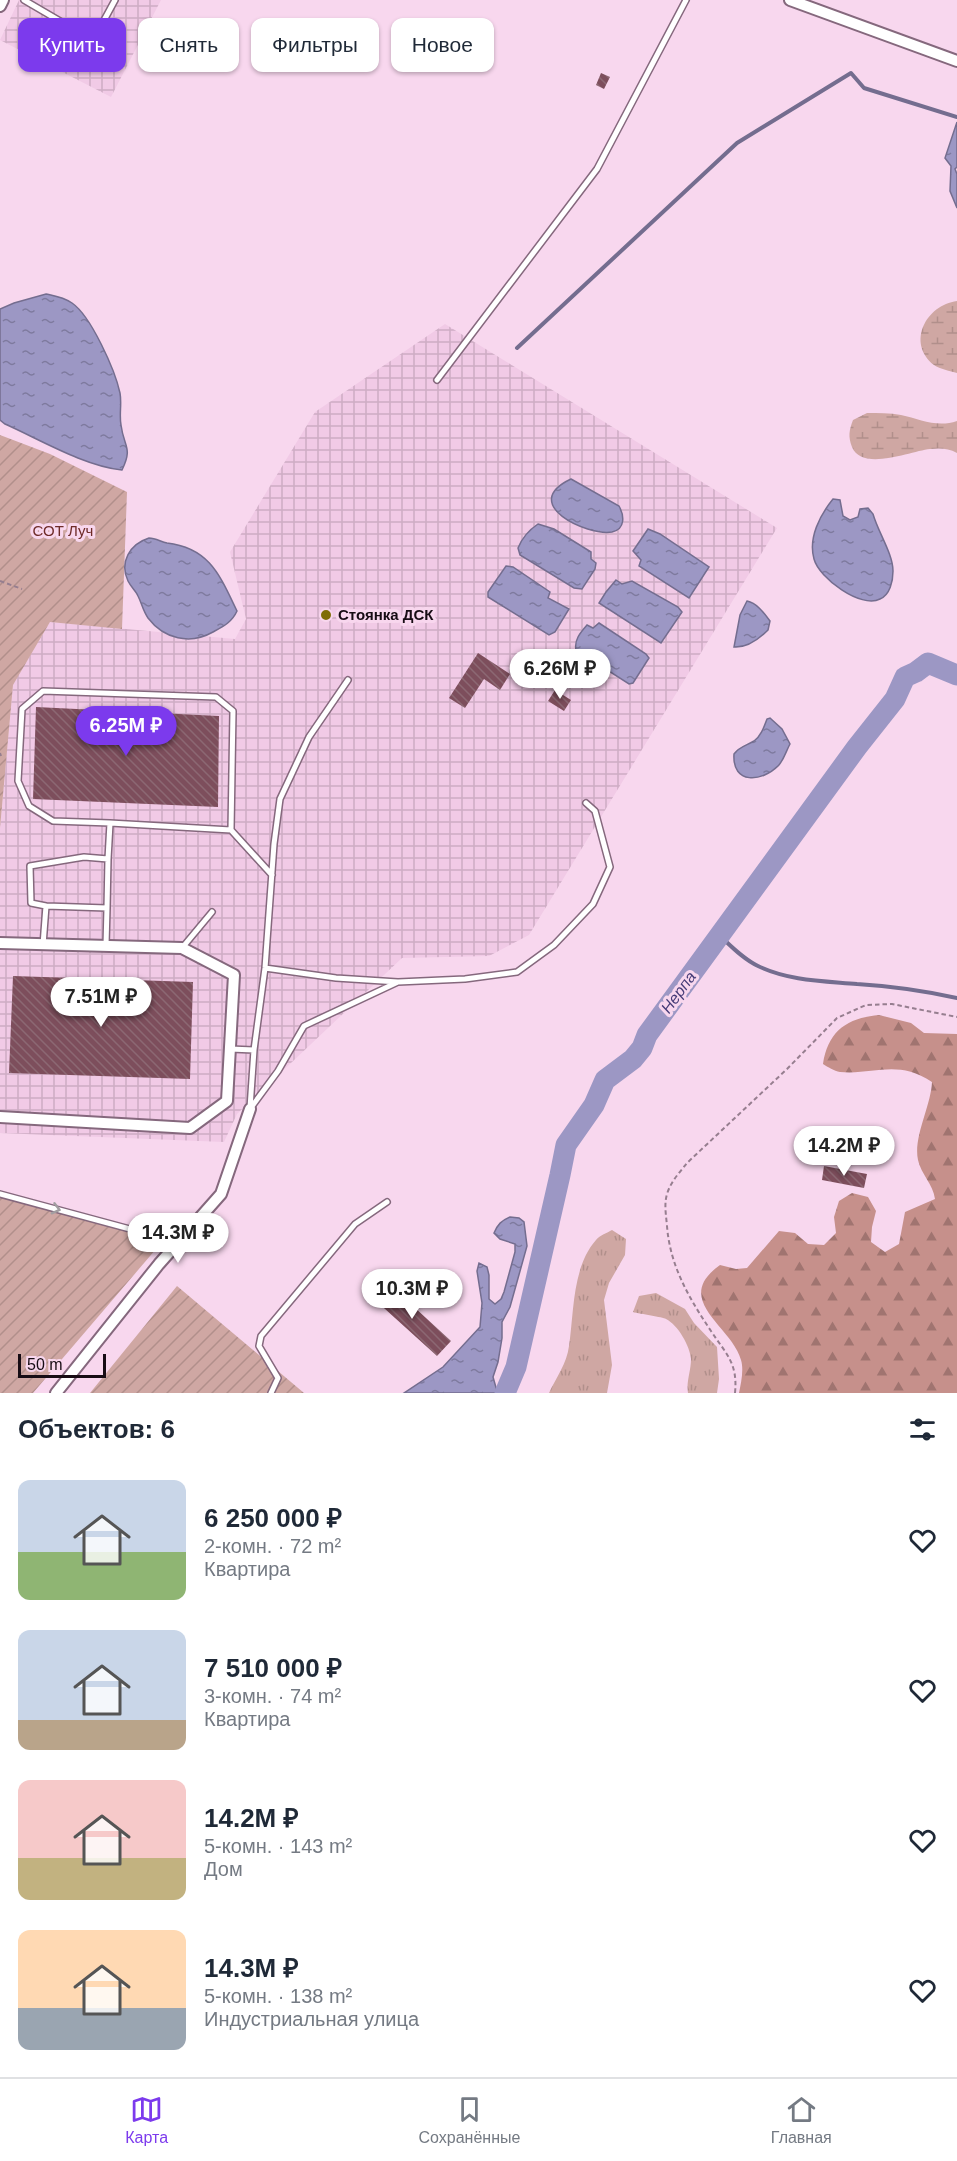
<!DOCTYPE html>
<html lang="ru">
<head>
<meta charset="utf-8">
<style>
	body { margin:0; font-family:Arial,sans-serif; background:#f6f6f7; color:#1f2937; height:100vh; display:flex; flex-direction:column; font-size:22px; white-space:nowrap }
	* { box-sizing:border-box; margin:0 }
	p { font-size:20px; color:#747a83 }
	.icon { flex:none; width:33px; height:33px; fill:none; stroke:currentColor; stroke-width:2; stroke-linecap:round; stroke-linejoin:round }
	.map { position:relative; height:1393px; overflow:hidden }
	.drawer { display:flex; flex-direction:column; background:#fff; flex:1 }
	.drawer>* { flex:none }
	.guide { position:absolute; left:18px; top:18px; width:600px; height:54px; display:flex; gap:12px }
	.scale { position:absolute; left:18px; bottom:15px; width:88px; box-sizing:border-box; padding-left:6px; border:3px solid #170c14; border-top:0; font-size:16px; line-height:21px; white-space:nowrap; color:#170c14; -webkit-text-stroke:4px #f8d7ee; paint-order:stroke }
	.price { position:absolute; translate:-50% -51px; padding:0 14px; border-radius:21px; background:#fff; color:#222; font-size:20px; line-height:39px; filter:drop-shadow(0 2px 3px #0008) }
	.price::after { content:''; position:absolute; left:50%; top:36px; width:18px; height:14px; margin-left:-9px; background:inherit; clip-path:polygon(0 0,100% 0,50% 100%) }
	.price.active { background:#7c3aed; color:#fff }
	ul { padding:0; list-style:none }
	li { display:flex; align-items:center; gap:18px; height:150px; padding:0 18px }
	li span { display:grid; place-items:center; flex:none; width:168px; height:120px; border-radius:12px; color:#555 }
	li>.icon { margin-inline-start:auto }
	span .icon { width:72px; height:72px; fill:#fffc; stroke-width:1 }
	li b { font-size:26px }
	h2 { display:flex; justify-content:space-between; align-items:center; height:72px; padding:0 18px; font-size:26px }
	.tag { padding:0 21px; border-radius:12px; background:#fff; box-shadow:0 2px 4px #0004; font-size:21px; line-height:54px }
	.tag.active { background:#7c3aed; color:#fff }
	.menu { display:flex; justify-content:space-around; align-items:center; height:84px; border-top:2px solid #e0e1e3; background:#fff; font-size:16px; color:#747a83 }
	.menu a { display:grid; justify-items:center; gap:3px }
	.menu .active { color:#7c3aed }
	.map>svg:first-child { display:block }
	.industrial { fill:url(#industrial-grid) }
	.grass { fill:url(#grass-tufts) }
	.forest { fill:url(#forest-firs) }
	.wetland { fill:url(#wetland-marsh) }
	.garden { fill:url(#garden-furrows) }
	.water { fill:url(#water-ripples); stroke:#746d8f; stroke-width:1.5 }
	.lines { fill:none; stroke-linecap:round; stroke-linejoin:round }
	.stream { stroke:#746d8f; stroke-width:4 }
	.river { stroke:#9c97c4; stroke-width:21 }
	.building { fill:url(#building-back-hatch) }
	.service-casing { stroke:#85687d; stroke-width:8 }
	.minor-casing { stroke:#85687d; stroke-width:14 }
	.path { stroke:#967e8f; stroke-width:2; stroke-dasharray:4.5 3; stroke-linecap:butt }
	.service { stroke:#fff; stroke-width:5 }
	.minor { stroke:#fff; stroke-width:10 }
	.oneway { stroke:#a29ea1 }
	.poi-dot { fill:#7f6c06; stroke:#f8d7ee; stroke-width:2 }
	.labels { text-anchor:middle; stroke-width:6; stroke-linejoin:round; paint-order:stroke }
	.park-label { font-size:15px; fill:#6e2b28; stroke:#f8d7ee }
	.poi-label { font-size:15px; font-weight:bold; fill:#170c14; stroke:#f8d7ee; text-anchor:start }
	.water-label { font-size:16px; font-style:italic; fill:#463c77; stroke:#f8d7ee }
</style>
</head>
<body>
<div class="map">
<svg width="957" height="1393" viewBox="0 0 957 1393">
	<defs>
		<pattern id="industrial-grid" width="8" height="8" patternUnits="userSpaceOnUse" patternTransform="scale(1.5)"><rect width="8" height="8" fill="#f1cae6"/><path d="M0 4h8M4 0v8" fill="none" stroke="#ceacc4"/></pattern>
		<pattern id="grass-tufts" width="24" height="20" patternUnits="userSpaceOnUse" patternTransform="scale(1.5)"><rect width="24" height="20" fill="#cfa7a3"/><path d="M3 7l-1-3M5 7V3M7 7l1-3M15 17l-1-3M17 17v-4M19 17l1-3" fill="none" stroke="#b18f8b"/></pattern>
		<pattern id="forest-firs" width="22" height="20" patternUnits="userSpaceOnUse" patternTransform="scale(1.5)"><rect width="22" height="20" fill="#c6908b"/><path d="M5 1l3.5 6h-7zM16 11l3.5 6h-7z" fill="#a07470"/></pattern>
		<pattern id="wetland-marsh" width="20" height="14" patternUnits="userSpaceOnUse" patternTransform="scale(1.5)"><rect width="20" height="14" fill="#cfa7a3"/><path d="M1 5h8M5 5V1M11 12h8M15 12V8" fill="none" stroke="#b18f8b"/></pattern>
		<pattern id="garden-furrows" width="10" height="10" patternUnits="userSpaceOnUse" patternTransform="scale(1.5)"><rect width="10" height="10" fill="#cfa7a3"/><path d="M-1 1l2-2M0 10L10 0M9 11l2-2" fill="none" stroke="#b18f8b"/></pattern>
		<pattern id="water-ripples" width="26" height="14" patternUnits="userSpaceOnUse" patternTransform="scale(1.5)"><rect width="26" height="14" fill="#9c97c4"/><path d="M2 4q2-2 4 0t4 0M15 11q2-2 4 0t4 0" fill="none" stroke="#7e7a9e"/></pattern>
		<pattern id="building-back-hatch" width="6" height="6" patternUnits="userSpaceOnUse" patternTransform="scale(1.5)"><rect width="6" height="6" fill="#7d4e5c"/><path d="M-1 5l2 2M0 0l6 6M5-1l2 2" fill="none" stroke="#8c6873"/></pattern>
	</defs>
	<rect width="100%" height="100%" fill="#f8d7ee"/>
	<path class="industrial" d="M19,0H161L111,97L0,40Z
		M445,324L777,528L529,935L489,956L402,958L237,1114L224,1142L0,1133V828L13,684L50,622L235,639L246,619L230,552L315,412Z"/>
	<path class="grass" d="M612,1230L626,1239L625,1255L609,1283L604,1300L612,1365L607,1393H549C556,1378 567,1363 569,1346C574,1313 572,1267 596,1240C600,1235 607,1233 612,1230Z
		M656,1293L685,1309L694,1323L717,1347L719,1379L717,1393H688C686,1382 691,1371 691,1359C690,1346 678,1325 666,1319C663,1317 640,1314 633,1312L639,1296Z"/>
	<path class="forest" d="M879,1015L911,1023L924,1033L957,1034V1393H739C741,1383 744,1370 741,1360C732,1326 671,1300 720,1265L736,1269L747,1268L779,1231L795,1233L808,1244L824,1245L836,1233L834,1217L839,1201L852,1193L868,1197L876,1211L872,1227L871,1242L885,1252L899,1244L905,1212L935,1199C933,1184 921,1174 918,1160C913,1137 931,1106 932,1082C897,1059 875,1075 840,1072C834,1071 828,1067 823,1064C828,1031 847,1018 879,1015Z"/>
	<path class="wetland" d="M957,301V373C950,371 940,369 934,365C906,343 926,305 957,301Z
		M867,413C878,413 890,413 901,415C920,419 937,428 957,421V453C948,448 940,448 930,449C911,451 862,472 852,447C848,436 849,431 853,420Z"/>
	<path class="garden" d="M0,435L50,454L127,492L122,629L50,622L13,685L0,828Z
		M0,1196L94,1217L162,1242L33,1393H0Z
		M177,1286L304,1393H90Z"/>
	<path class="water" d="M957,122V167L955,169L957,174V208L950,191L951,166L945,158Z
		M46,294C55,296 63,297 72,303C91,316 115,370 120,393C122,404 119,414 121,425C124,448 133,447 122,470C84,466 41,440 5,424L0,420V309L14,303Z
		M571,479L619,506C624,515 626,529 612,532C587,536 518,504 571,479Z
		M833,499L840,500L843,516L850,520L858,517L860,509L868,508L873,514C878,532 893,554 893,571C893,581 890,595 880,599C861,609 819,578 814,559C808,538 820,515 833,499Z
		M538,524L554,529L591,552V559L596,563L595,569L582,589L574,588L520,555L518,548C522,538 529,530 538,524Z
		M648,529L660,534L709,567L689,598L639,566L641,560L633,551Z
		M149,538C156,538 161,542 167,543C210,548 220,576 237,611C232,622 224,626 213,632C190,645 164,639 148,618C143,611 142,604 138,596C136,591 131,587 128,581C119,562 130,544 149,538Z
		M506,566L513,567L550,592L548,598L569,609L555,632L549,635L488,597V592Z
		M616,580L622,584L632,581L678,607L682,612L661,643L599,603L606,592Z
		M747,601C757,603 764,613 770,621L768,630C759,639 747,648 734,647L740,615Z
		M599,623L646,654L649,658L633,683L629,684L576,650C574,640 580,633 587,625L593,628Z
		M770,718L782,729L790,744C786,751 784,760 778,766C762,782 732,785 734,754C740,746 746,746 754,741C761,736 764,727 767,719Z
		M510,1217L519,1218L524,1222L527,1246L510,1307L502,1322V1338L498,1362L493,1377L497,1391L495,1393H404L443,1367L480,1327L482,1303L477,1271L479,1263L487,1267L489,1275V1299L495,1304L501,1299L504,1292L515,1252V1244L500,1239L494,1233C498,1224 501,1221 510,1217Z"/>
	<g class="lines">
		<path class="stream" d="M517,348L737,143L851,73L864,88L957,117
			M719,935C731,946 743,959 758,966C789,981 824,981 857,984C890,986 925,991 957,998"/>
		<path class="river" d="M505,1393L516,1367L560,1175L566,1145L594,1105L605,1080L633,1059L642,1048L647,1035L857,747L895,699L905,677L916,672L928,663L957,675"/>
	</g>
	<path class="building" d="M601,73L610,77L604,89L596,85Z
		M478,653L510,674L500,690L484,679L465,708L449,698Z
		M550,664L560,670L548,688L538,682Z
		M555,690L571,700L564,711L548,701Z
		M36,707L219,716L218,807L33,799Z
		M13,976L193,982L190,1079L9,1073Z
		M824,1166L867,1174L864,1188L822,1180Z
		M388,1283L451,1341L437,1356L374,1299Z"/>
	<g class="lines">
		<g class="service-casing">
			<path id="service" d="M24,0L77,31L102,24L115,0
				M437,380L597,169L686,0
				M231,830L272,875
				M108,859L110,823L231,830L233,711L216,697L43,691L22,709L18,781L29,806L53,821L110,823
				M46,906L31,903L30,866L84,857L108,859L107,908
				M43,945L46,906L107,908L106,945
				M182,948L212,912
				M265,968L336,978L398,982
				M230,1049L254,1050L250,1108
				M254,1050L265,968L274,844L280,799L309,737L348,680
				M250,1109L278,1071L304,1026L398,982L465,979L517,972L554,945L593,904L610,867L595,811L586,803
				M0,1194L178,1242
				M271,1393L278,1378L259,1346L261,1336L355,1224L387,1202"/>
		</g>
		<g class="minor-casing">
			<path id="minor" d="M790,0L957,61
				M0,6L3,0
				M0,943L182,948L234,975L227,1101L190,1128L0,1117
				M56,1393L159,1264L221,1194L250,1109"/>
		</g>
		<path class="path" d="M0,581L22,589
			M0,753L1,756
			M735,1393C738,1363 726,1354 711,1331C689,1298 670,1266 667,1226C666,1215 664,1204 667,1194C671,1181 680,1172 687,1163L787,1069L837,1018L866,1005L892,1004L957,1017"/>
		<use href="#service" class="service"/>
		<use href="#minor" class="minor"/>
	</g>
	<defs><path id="oneway-chevron" d="M-2-3.5L2.5 0L-2 3.5" fill="none" stroke-width="1.6" stroke-linecap="round" stroke-linejoin="round" transform="scale(1.5)"/></defs>
	<use class="oneway" href="#oneway-chevron" transform="translate(56 1209) rotate(15)"/>
	<circle class="poi-dot" cx="326" cy="615" r="6"/>
	<g class="labels">
		<g class="park-label">
			<text x="63" y="536">СОТ Луч</text>
		</g>
		<g class="poi-label">
			<text x="338" y="620">Стоянка ДСК</text>
		</g>
		<g class="water-label">
			<text transform="translate(678 992) rotate(-54)" y="6">Нерпа</text>
		</g>
	</g>
</svg>
<div class="scale">50 m</div>
<b class="price" style="left:560px;top:700px">6.26M ₽</b>
<b class="price active" style="left:126px;top:757px">6.25M ₽</b>
<b class="price" style="left:101px;top:1028px">7.51M ₽</b>
<b class="price" style="left:844px;top:1177px">14.2M ₽</b>
<b class="price" style="left:178px;top:1264px">14.3M ₽</b>
<b class="price" style="left:412px;top:1320px">10.3M ₽</b>
<div class="guide">
<a class="tag active">Купить</a>
<a class="tag">Снять</a>
<a class="tag">Фильтры</a>
<a class="tag">Новое</a>
</div>
</div>
<section class="drawer">
<h2>Объектов: 6<svg class="icon" aria-label="filters" viewBox="0 0 24 24"><path d="M4 7h16M4 17h16"/><circle cx="9" cy="7" r="2"/><circle cx="15" cy="17" r="2"/></svg></h2>
<ul>
<li><span style="background:linear-gradient(#c9d6e8 60%,#8fb573 0)"><svg class="icon" aria-label="home" viewBox="0 0 24 24"><path d="M3 11l9-7 9 7M6 9v11h12V9"/></svg></span><div><b>6 250 000 ₽</b><p>2-комн. · 72 m²</p><p>Квартира</p></div><svg class="icon" aria-label="heart" viewBox="0 0 24 24"><path d="M12 20l-8-8c-3-5 5-10 8-4 3-6 11-1 8 4z"/></svg></li>
<li><span style="background:linear-gradient(#c9d6e8 75%,#b9a48a 0)"><svg class="icon" aria-label="home" viewBox="0 0 24 24"><path d="M3 11l9-7 9 7M6 9v11h12V9"/></svg></span><div><b>7 510 000 ₽</b><p>3-комн. · 74 m²</p><p>Квартира</p></div><svg class="icon" aria-label="heart" viewBox="0 0 24 24"><path d="M12 20l-8-8c-3-5 5-10 8-4 3-6 11-1 8 4z"/></svg></li>
<li><span style="background:linear-gradient(#f6c9c9 65%,#c2b280 0)"><svg class="icon" aria-label="home" viewBox="0 0 24 24"><path d="M3 11l9-7 9 7M6 9v11h12V9"/></svg></span><div><b>14.2M ₽</b><p>5-комн. · 143 m²</p><p>Дом</p></div><svg class="icon" aria-label="heart" viewBox="0 0 24 24"><path d="M12 20l-8-8c-3-5 5-10 8-4 3-6 11-1 8 4z"/></svg></li>
<li><span style="background:linear-gradient(#ffd9b3 65%,#9aa5b1 0)"><svg class="icon" aria-label="home" viewBox="0 0 24 24"><path d="M3 11l9-7 9 7M6 9v11h12V9"/></svg></span><div><b>14.3M ₽</b><p>5-комн. · 138 m²</p><p>Индустриальная улица</p></div><svg class="icon" aria-label="heart" viewBox="0 0 24 24"><path d="M12 20l-8-8c-3-5 5-10 8-4 3-6 11-1 8 4z"/></svg></li>
</ul>
</section>
<nav class="menu">
<a class="active"><svg class="icon" aria-label="map" viewBox="0 0 24 24"><path d="M3 6l6-2 6 2 6-2v14l-6 2-6-2-6 2zM9 4v14M15 6v14"/></svg>Карта</a>
<a><svg class="icon" aria-label="saved" viewBox="0 0 24 24"><path d="M7 4h10v16l-5-4-5 4z"/></svg>Сохранённые</a>
<a><svg class="icon" aria-label="home" viewBox="0 0 24 24"><path d="M3 11l9-7 9 7M6 9v11h12V9"/></svg>Главная</a>
</nav>
</body>
</html>
